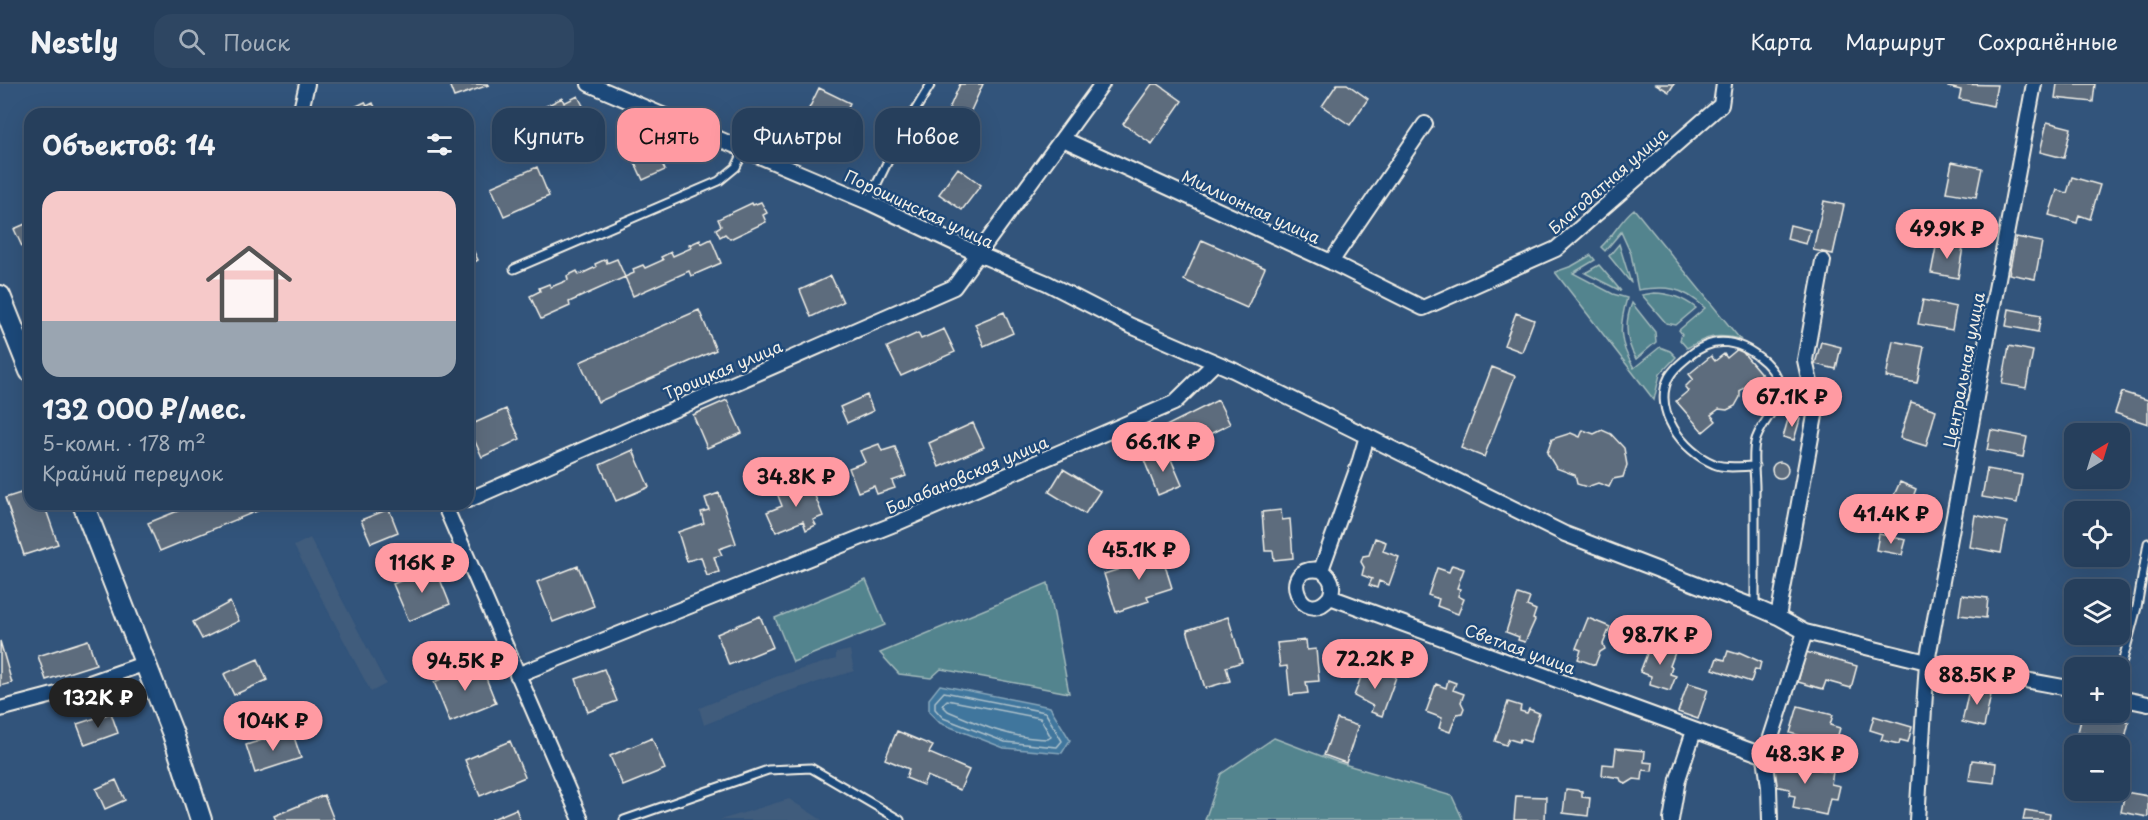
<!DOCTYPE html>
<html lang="ru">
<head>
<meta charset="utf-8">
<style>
	body { margin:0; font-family:"Playpen Sans",sans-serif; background:#2e4662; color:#f1f3f6; height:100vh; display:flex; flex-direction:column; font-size:22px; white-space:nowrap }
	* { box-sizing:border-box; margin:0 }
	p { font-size:20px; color:#a4afbb }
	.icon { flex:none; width:33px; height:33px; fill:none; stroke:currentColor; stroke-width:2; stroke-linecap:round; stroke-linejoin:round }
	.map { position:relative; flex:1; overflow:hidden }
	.sheet { position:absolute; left:24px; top:24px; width:450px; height:402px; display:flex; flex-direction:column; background:#263f5c; border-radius:18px; box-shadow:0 6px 24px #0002,0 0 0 2px #425872 }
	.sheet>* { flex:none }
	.top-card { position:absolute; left:492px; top:24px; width:570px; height:54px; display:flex; gap:12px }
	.needle { width:39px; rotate:38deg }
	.buttons { position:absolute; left:2064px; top:339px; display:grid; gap:12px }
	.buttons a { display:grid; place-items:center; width:66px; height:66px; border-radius:12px; background:#263f5c; box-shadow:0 6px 24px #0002,0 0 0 2px #425872; font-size:30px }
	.price { position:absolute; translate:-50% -51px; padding:0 14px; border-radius:21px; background:#ff9aa2; color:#111; font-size:20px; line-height:39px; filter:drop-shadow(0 2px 3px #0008) }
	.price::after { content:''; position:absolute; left:50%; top:36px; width:18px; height:14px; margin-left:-9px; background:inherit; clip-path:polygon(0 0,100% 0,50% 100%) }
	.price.selected { background:#222; color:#fff }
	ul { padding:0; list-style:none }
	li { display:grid; align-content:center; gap:12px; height:318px; padding:0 18px }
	li span { display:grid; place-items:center; height:186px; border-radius:18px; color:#555 }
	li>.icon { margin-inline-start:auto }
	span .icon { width:108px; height:108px; fill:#fffc; stroke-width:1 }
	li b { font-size:26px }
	h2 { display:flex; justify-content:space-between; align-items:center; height:72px; padding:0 18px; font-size:26px }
	.pill { padding:0 21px; border-radius:18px; background:#263f5c; box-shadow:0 6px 24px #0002,0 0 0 2px #425872; font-size:21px; line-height:54px }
	.pill.selected { background:#ff9aa2; color:#111 }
	header { display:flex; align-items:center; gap:36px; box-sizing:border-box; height:84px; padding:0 30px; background:#263f5c; border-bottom:2px solid #425872 }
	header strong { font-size:28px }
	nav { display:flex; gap:33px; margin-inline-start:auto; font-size:21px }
	.search { width:420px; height:54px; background:#2e4662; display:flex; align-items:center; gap:15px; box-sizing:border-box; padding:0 21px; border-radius:18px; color:#a4afbb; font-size:22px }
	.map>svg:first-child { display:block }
	.built { fill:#3f5b7c }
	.green { fill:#52848e; stroke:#a3babb; stroke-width:1.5 }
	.water { fill:#40769d; stroke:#88a7bb; stroke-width:1.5 }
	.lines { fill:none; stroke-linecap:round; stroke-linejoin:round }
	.shore { stroke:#acc0ca; stroke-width:1.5 }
	.building { fill:#5d6c7d; stroke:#f4f1e8; stroke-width:1.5 }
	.lane-casing { stroke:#f4f1e8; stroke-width:11 }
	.street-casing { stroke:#f4f1e8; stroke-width:18 }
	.secondary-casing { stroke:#f4f1e8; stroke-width:24 }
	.lane { stroke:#1f4a7a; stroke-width:7 }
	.street { stroke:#1f4a7a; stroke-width:14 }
	.secondary { stroke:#1f4a7a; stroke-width:20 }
	.labels { text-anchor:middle; stroke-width:5; stroke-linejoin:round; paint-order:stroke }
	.street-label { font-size:16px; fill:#f4f1e8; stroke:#1f4a7a }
</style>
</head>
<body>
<header>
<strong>Nestly</strong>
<div class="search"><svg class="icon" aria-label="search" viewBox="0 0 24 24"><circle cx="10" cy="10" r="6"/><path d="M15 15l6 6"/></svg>Поиск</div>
<nav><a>Карта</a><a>Маршрут</a><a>Сохранённые</a></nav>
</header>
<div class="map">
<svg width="2148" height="736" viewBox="0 0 2148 736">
	<rect width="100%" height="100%" fill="#32547b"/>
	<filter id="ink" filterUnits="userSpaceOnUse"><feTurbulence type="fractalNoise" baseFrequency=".0167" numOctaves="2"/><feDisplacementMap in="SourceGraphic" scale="12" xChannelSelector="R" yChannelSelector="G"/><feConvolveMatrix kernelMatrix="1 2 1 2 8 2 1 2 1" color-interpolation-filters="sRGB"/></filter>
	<g filter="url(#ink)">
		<path class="built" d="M310,454L386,600L371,608L294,462Z
			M850,566L854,587L779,610L704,641L699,624L778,592L836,575V569Z
			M789,715L822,736H720Z"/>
		<path class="green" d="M1634,125L1740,255C1716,250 1708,252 1687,264L1680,256L1682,250L1679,246L1705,224C1682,202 1666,202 1638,206L1631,170L1621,148L1605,167L1601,163C1614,151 1621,135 1634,125Z
			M1619,160L1631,199L1609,172Z
			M1591,171L1595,176L1573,189L1613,210L1627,214C1619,242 1618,258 1634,284L1660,263L1670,267L1676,273L1660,290L1654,316L1555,188L1572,182Z
			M1599,181L1621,207L1585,189Z
			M1654,209C1670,209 1683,214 1696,224L1676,241L1666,239L1642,211Z
			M1632,219L1655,248L1656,258L1636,275C1626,258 1624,239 1632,219Z
			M866,496L885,541L793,578L775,534Z
			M1048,499L1069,609L941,585L931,594L899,590L880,569Z
			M1274,654L1337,678L1452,712L1463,736H1205L1221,690Z"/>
		<path class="water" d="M940,601L1050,623L1070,656L1062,669L1004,664L940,639L929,628V615Z"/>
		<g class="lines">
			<path class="shore" d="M944,608L1045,628L1062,657L1057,663L1005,658L943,634L935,625V618Z
				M947,616L1040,634L1051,653L1048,655C1009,654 983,642 948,627L942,621Z"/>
		</g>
		<path class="building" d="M449,0H488L489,1L454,13Z
			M960,0H983L964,42L945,34Z
			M1152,0H1158L1182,17L1152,60L1123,40Z
			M1337,0H1347L1368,15L1350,41L1322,22Z
			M1656,0H1674L1669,8Z
			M1949,0L1997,1L1993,22L1959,15L1961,6L1948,3Z
			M2057,0H2095L2093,18L2055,14Z
			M819,4L850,19L833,54L802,39Z
			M578,12L594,43L580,50L575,41L559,49L564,59L543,69L524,33L562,14L564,19Z
			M365,18L367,22L373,19L378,30H350L348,26Z
			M2047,38L2071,44L2064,74L2040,68Z
			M654,62L665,86L643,96L632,72Z
			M1952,78L1982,84L1976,113L1946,108Z
			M537,83L549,112L504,132L491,103Z
			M958,84L981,101L962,126L939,110Z
			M2072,93L2100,101L2090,135L2079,131L2077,139L2049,131L2057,106L2067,109Z
			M1824,117L1844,121L1833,170L1813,166Z
			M761,118L767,129L763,131L766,138L730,155L725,150L720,153L716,145L721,142L718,135L752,119L753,121Z
			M30,138V180L14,145Z
			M1790,141L1810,146L1806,160L1787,155Z
			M2016,153L2042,158L2035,195L2009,190Z
			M711,155L721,179L691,192L689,187L633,212L625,193L569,218L570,222L541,235L530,212L540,207L539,204L549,200L551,203L568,196L567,192L577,187L579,191L596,183L595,180L606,175L607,179L617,175L625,193L634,189L633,185L643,181L645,184L663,176L661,173L671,168L673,172L691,164L689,161L700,156L701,160Z
			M468,156L478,176L468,182Z
			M1202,156L1265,184L1247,224L1184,196Z
			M1937,158L1963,163L1958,194L1931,189Z
			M831,192L843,218L811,233L800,206Z
			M1923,216L1956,223L1952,246L1918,240Z
			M2009,225L2041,231L2038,248L2006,242Z
			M699,226L716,266L598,318L580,278Z
			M1004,228L1013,249L984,262L975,240Z
			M1516,229L1534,236L1522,268L1504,261Z
			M944,245L955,268L901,292L887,263L918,249L921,255Z
			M1893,257L1924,263L1917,299L1886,293Z
			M1821,258L1841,263L1836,285L1815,280Z
			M2009,262L2033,267L2026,304L2002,300Z
			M1739,264L1769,299L1756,309L1748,300L1740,307V313L1735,322L1727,326L1719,325L1711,331L1716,337L1703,348L1676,317L1688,307L1685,303L1693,295L1689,290L1711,272L1715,277L1724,270L1727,274Z
			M1492,283L1515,292L1484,373L1461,364Z
			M2122,308L2148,316V340L2115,329Z
			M867,311L873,327L847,339L840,323Z
			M727,316L742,349L707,364L693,331Z
			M1218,316L1230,340L1174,368L1162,344Z
			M1911,318L1936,326L1926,362L1900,354Z
			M506,325L520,355L482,373L468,342Z
			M1789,332L1800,335L1794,356L1783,353Z
			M973,339L984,363L939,383L929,359Z
			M1583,346L1594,350L1602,346L1611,350L1624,364L1627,381L1623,393L1613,395L1609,403L1598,399L1587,403L1577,400L1575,391L1556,384L1547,369L1552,355L1571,349L1580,353Z
			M1991,346L2027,353L2023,373L1987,366Z
			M879,360L882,367L895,363L906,392L892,397L895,404L877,410L874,402L858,408L849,384L865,378L860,367Z
			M633,366L649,403L616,417L600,381Z
			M1167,366L1182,401L1158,411L1144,376Z
			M1772 386a8 8 0 1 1 16 0a8 8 0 1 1-16 0Z
			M1063,385L1100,407L1085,430L1049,408Z
			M1987,385L2022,391L2017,419L1982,413Z
			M806,398L810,408L813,407L823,432L813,436L816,441L806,446L803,437L776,448L767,428L782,422L777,409Z
			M1900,398L1916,405L1911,418L1894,411Z
			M30,406V420H44L58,460L24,471L5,414Z
			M719,409L736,459L719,465L722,471L714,473L719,488L707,492L701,473L687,477L678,448L704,439L701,428L709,426L705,414Z
			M195,420H274L160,467L148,439Z
			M389,425L398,448L371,459L361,436Z
			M1281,426L1282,436L1290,435L1293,474L1274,476L1273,467H1265L1262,428Z
			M1975,431L2007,438L2001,469L1970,463Z
			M1879,450L1906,456L1902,471L1876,466Z
			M1375,454L1386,458L1383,467L1399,473L1389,501L1379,497L1377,504L1369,501L1372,495L1362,491L1364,483L1361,478L1363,472L1369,471Z
			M2120,459L2125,460L2122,480L2098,475L2099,472H2120Z
			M1159,462L1172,504L1147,512L1149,517L1116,528L1104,490L1145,477L1142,467Z
			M1452,481L1464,485L1457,504L1460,505L1458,512L1464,515L1458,530L1437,522L1439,515L1428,511L1437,484L1449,488Z
			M578,482L594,522L553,538L537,498Z
			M435,483L450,520L409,537L393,500Z
			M1518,510L1530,514L1527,522L1536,526L1533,535L1535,536L1525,558L1518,556L1519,553L1506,548Z
			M1962,511L1988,514L1986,534L1959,531Z
			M230,518L239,537L202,555L193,538Z
			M760,532L773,563L729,581L717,550Z
			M1228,533L1242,578L1226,583L1230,597L1205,604L1187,546Z
			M1588,534L1610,543L1603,560L1605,565L1600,568L1595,581L1578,575L1581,566L1576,564Z
			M88,556L96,580L46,596L38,572Z
			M1306,556L1307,566L1316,565L1319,597L1306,598L1308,609L1290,611L1287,582L1280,583L1277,559Z
			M0,557L12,599L0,602Z
			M1664,558L1677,563L1670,582L1672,583L1670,590L1676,592L1670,607L1650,601L1651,592L1640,588L1650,562L1661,566Z
			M1728,567L1738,570L1739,568L1761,578L1759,586L1755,585L1751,598L1713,585L1717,574L1725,576Z
			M1806,568L1857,582L1851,604L1826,597L1823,605L1798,598Z
			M258,575L267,596L234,611L224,590Z
			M480,579L496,619L450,638L434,598Z
			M1365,582L1375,586L1374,590L1381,592L1383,588L1396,593L1382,632L1371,628L1373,622L1354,612Z
			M604,585L617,617L588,628L576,595Z
			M1448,596L1456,599L1453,606L1464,610L1461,618L1464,624L1462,629L1457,630L1450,648L1439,644L1442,634L1426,628L1436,600L1446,604Z
			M1688,599L1708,605L1698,635L1678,628Z
			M1970,601L1992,606L1984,643L1962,638Z
			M1508,618L1521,622L1520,627L1527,629L1529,625L1539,629L1530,658L1520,655L1519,658L1509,655L1506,661L1495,657Z
			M1798,622L1833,631L1830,641L1840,644L1835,661L1790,649Z
			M2083,628L2129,638L2124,658L2078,648Z
			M111,629L118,649L85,661L77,640Z
			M1874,632L1912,643L1908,658L1900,656L1899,660L1881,656L1883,650L1870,646Z
			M1337,635L1358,642L1346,679L1324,671Z
			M292,647L301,674L255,689L246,661Z
			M897,647L933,662L929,669L969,686L960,706L927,692L923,701L906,694L909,685L885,675Z
			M652,654L665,685L623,702L610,672Z
			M510,657L525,693L480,712L465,676Z
			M1616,664L1645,667L1644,678L1653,679L1652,687L1643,686L1642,696L1634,695L1626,700L1621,697L1620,694L1602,691L1603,680L1614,681Z
			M1776,671L1797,675L1796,681L1833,688L1831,700L1840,702L1837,715L1830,714L1826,731L1793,724L1795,712L1789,711L1790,705L1769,701Z
			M2120,675L2122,677L2120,692L2125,693L2123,705L2120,704Z
			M1972,676L1996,679L1994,699L1969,696Z
			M116,696L125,716L105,725L96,705Z
			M1566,705L1582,707V713L1590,714L1588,732L1563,729Z
			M2118,706L2117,715L2100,713V717L2089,716V711L2079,710V706Z
			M2125,708L2148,712V733L2121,728Z
			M324,711L334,736H276L274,732Z
			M1516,712L1546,713L1545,736H1514Z
			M516,725L520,736H490Z
			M2025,726L2050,730L2049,736H2023Z"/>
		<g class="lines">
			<g class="lane-casing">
				<path id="lane" d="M868,118L901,50L931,0
					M514,185L719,97L736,83L745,65
					M1755,523C1755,484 1755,444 1755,404C1755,390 1752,373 1755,359C1759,339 1783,322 1780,301C1778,292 1771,284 1765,278C1740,256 1714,250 1688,273C1681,279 1674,284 1669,293C1652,326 1683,368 1714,380C1725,385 1743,382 1755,382
					M2120,587L2137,523L2148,459
					M624,736L768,686L811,684L900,736"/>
			</g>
			<g class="street-casing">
				<path id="street" d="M589,0L868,118L978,170L1047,199L1129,241L1233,286L1565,450L1755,523L1778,533L1805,548L1927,578L2074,605
					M300,30L307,0
					M1063,55L1331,178L1423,224L1556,165L1721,21L1724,0
					M1331,178L1425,40
					M468,416L954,203L1102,0
					M444,420L581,736
					M1321,486L1359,380L1367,352
					M1330,513C1302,547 1275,479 1321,486C1331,493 1335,501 1330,513L1765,672
					M1778,533L1816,326L1805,276L1823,177
					M517,591L897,439L1174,319L1215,279
					M2120,614L2148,620
					M0,625L61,609L146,579
					M1671,736L1678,695L1694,647
					M1770,736L1769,703L1765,672L1805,548
					M1917,736L1927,578L2034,0"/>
			</g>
			<g class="secondary-casing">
				<path id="secondary" d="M0,212L30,287
					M83,420L173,650L201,736"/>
			</g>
			<use href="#lane" class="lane"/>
			<use href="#street" class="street"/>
			<use href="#secondary" class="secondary"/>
		</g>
	</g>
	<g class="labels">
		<g class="street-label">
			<text transform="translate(1608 97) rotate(-41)" y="6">Благодатная улица</text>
			<text transform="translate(1251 123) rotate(25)" y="6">Миллионная улица</text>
			<text transform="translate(919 125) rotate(25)" y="6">Порошинская улица</text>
			<text transform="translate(723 286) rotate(-23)" y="6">Троицкая улица</text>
			<text transform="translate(1964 286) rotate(-79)" y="6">Центральная улица</text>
			<text transform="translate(967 391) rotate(-23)" y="6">Балабановская улица</text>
			<text transform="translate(1520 565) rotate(20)" y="6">Светлая улица</text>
		</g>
	</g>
</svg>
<div class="buttons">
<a><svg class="needle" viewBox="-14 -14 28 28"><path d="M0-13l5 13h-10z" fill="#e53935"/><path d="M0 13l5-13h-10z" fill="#a4afbb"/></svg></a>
<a><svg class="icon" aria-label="locate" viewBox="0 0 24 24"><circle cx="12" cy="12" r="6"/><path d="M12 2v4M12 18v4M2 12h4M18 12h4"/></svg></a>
<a><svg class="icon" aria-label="layers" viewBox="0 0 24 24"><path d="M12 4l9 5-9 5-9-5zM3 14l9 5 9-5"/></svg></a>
<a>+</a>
<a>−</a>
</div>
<b class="price" style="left:1947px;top:176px">49.9K ₽</b>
<b class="price" style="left:1792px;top:344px">67.1K ₽</b>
<b class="price" style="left:1163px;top:389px">66.1K ₽</b>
<b class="price" style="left:796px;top:424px">34.8K ₽</b>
<b class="price" style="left:1891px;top:461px">41.4K ₽</b>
<b class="price" style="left:1139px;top:497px">45.1K ₽</b>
<b class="price" style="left:422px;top:510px">116K ₽</b>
<b class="price" style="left:1660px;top:582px">98.7K ₽</b>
<b class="price" style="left:1375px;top:606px">72.2K ₽</b>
<b class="price" style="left:465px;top:608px">94.5K ₽</b>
<b class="price" style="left:1977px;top:622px">88.5K ₽</b>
<b class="price selected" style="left:98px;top:645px">132K ₽</b>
<b class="price" style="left:273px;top:668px">104K ₽</b>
<b class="price" style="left:1805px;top:701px">48.3K ₽</b>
<div class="top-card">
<a class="pill">Купить</a>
<a class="pill selected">Снять</a>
<a class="pill">Фильтры</a>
<a class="pill">Новое</a>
</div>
<section class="sheet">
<h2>Объектов: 14<svg class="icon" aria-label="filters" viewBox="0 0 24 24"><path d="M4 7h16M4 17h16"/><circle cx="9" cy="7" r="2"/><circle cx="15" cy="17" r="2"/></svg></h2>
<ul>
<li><span style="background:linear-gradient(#f6c9c9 70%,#9aa5b1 0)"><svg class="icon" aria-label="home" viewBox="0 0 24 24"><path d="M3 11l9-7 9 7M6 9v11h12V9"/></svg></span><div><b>132 000 ₽/мес.</b><p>5-комн. · 178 m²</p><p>Крайний переулок</p></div></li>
</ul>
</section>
</div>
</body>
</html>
